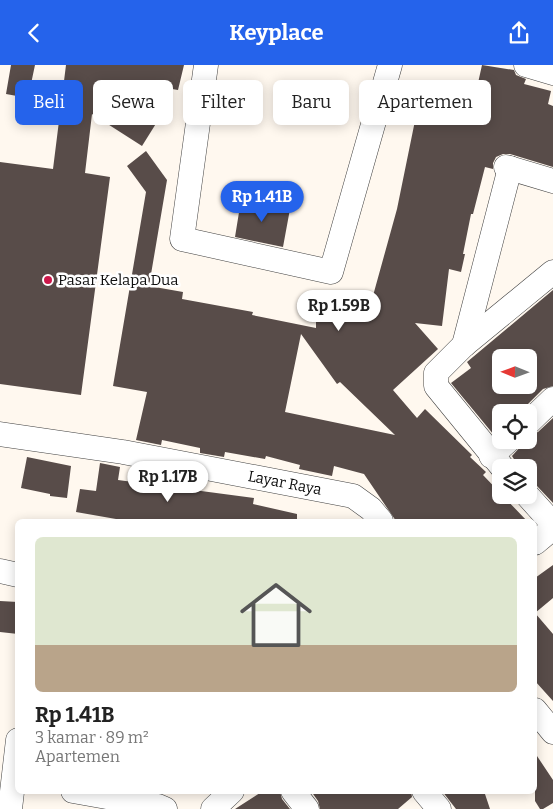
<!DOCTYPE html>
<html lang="id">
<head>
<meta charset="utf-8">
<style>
	body { margin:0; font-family:Bitter,serif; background:#f2f2f2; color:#222; height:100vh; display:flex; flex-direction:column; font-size:19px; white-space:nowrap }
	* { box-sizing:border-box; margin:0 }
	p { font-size:16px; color:#767676 }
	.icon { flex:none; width:28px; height:28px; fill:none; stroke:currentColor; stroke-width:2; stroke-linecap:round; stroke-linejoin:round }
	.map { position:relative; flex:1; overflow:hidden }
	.side { position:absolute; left:15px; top:454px; width:522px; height:275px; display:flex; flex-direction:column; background:#fff; border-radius:8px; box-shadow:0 2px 12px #0003 }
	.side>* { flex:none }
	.hud { position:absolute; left:15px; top:15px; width:524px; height:45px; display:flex; gap:10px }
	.needle { width:32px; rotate:271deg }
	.controls { position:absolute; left:492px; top:284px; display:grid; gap:10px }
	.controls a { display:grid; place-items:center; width:45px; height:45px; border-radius:8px; background:#fff; box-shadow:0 2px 12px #0003; font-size:25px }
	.price { position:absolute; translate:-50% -42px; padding:0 11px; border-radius:18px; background:#fff; color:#222; font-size:16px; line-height:32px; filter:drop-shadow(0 1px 2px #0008) }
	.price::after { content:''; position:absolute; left:50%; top:30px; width:15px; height:11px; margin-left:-8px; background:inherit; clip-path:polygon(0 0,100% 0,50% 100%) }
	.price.selected { background:#2563eb; color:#fff }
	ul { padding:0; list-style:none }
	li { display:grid; align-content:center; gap:10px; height:265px; padding:0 20px }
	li+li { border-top:1px solid #e0e0e0 }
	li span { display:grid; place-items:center; height:155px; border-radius:8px; color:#555 }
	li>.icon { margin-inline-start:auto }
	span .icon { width:90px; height:90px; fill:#fffc; stroke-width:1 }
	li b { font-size:21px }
	.pill { padding:0 18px; border-radius:8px; background:#fff; box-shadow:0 2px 12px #0003; font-size:18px; line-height:45px }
	.pill.selected { background:#2563eb; color:#fff }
	header { display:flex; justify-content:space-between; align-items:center; height:65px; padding:0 20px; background:#2563eb; color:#fff; font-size:22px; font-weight:700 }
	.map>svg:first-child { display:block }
	.building { fill:#584c49; fill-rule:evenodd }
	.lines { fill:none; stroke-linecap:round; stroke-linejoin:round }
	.minor-casing { stroke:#414141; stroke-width:25 }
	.minor { stroke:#fff; stroke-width:24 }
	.poi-dot { fill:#cc184a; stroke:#fff; stroke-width:2 }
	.labels { text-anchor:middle; stroke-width:5; stroke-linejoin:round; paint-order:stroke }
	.poi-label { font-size:15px; fill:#0e0e0e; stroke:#fff; text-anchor:start }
	.street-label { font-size:15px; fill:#0e0e0e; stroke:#fff }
</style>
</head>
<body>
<header><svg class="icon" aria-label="back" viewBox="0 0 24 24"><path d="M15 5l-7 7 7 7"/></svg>Keyplace<svg class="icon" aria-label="share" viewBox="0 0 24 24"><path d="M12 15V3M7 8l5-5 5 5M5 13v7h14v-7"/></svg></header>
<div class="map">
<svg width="553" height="744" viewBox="0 0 553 744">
	<rect width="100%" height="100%" fill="#fff8ef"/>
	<path class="building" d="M11,0H35L28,33L6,29Z
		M66,0H184L178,25L172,24L165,50L162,49L142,81L92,49L85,108L110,112L81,330L0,319V97L53,104Z
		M482,0L514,5L516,10L526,14L524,19L551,26L548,39L553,41V102L510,89H503L496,92L493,98V104L485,102L473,149H471L463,189H465L461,207L449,204L442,261L415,258L438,284L393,325L417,353L425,344L472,390L470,392L486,407L483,410L527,456H396L364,409L334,401L332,411L299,404L300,400L266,391L265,394L225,387L224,392L200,388V383L162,375L161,380L136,375L147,327L113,321L146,127L127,101L146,86L167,115L149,221L183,227L182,234L253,247L252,250L316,263V252L347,253L348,237L371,238L397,144L419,36L472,45ZM301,269L337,319L340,317L395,370L285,347Z
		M241,135L290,144L283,182L235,172Z
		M553,225V321L543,324L519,348H501V364L494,370L451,318L471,303L467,297ZM501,292H529V320H501Z
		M553,353V438L537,421L529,417V402H519L512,391L522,380V375H529V370L538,367Z
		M27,392L71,401L67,433L50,431V429L21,423Z
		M100,398L120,402L118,415L254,433L253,439L297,449V456H116V454L76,447L80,424L96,426Z
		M553,500V533L535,548L553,569V636L535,616V513Z
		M0,536L18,537V569L0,567Z
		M535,688L553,715V738L543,744H540L535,736Z
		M263,726H280L282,734L290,744H235Z
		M311,726H411L412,732L398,744H320L318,736Z
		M442,726H484L490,744H456Z"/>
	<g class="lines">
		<g class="minor-casing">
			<g id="minor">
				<path d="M206,0L182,174L331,207L390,0"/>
				<path d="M526,0L553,8"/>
				<path d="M506,102L553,116"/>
				<path d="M464,280L510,103"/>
				<path d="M529,357L553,334"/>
				<path id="s1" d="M0,369L123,387L353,431L371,444L381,456"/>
				<path d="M491,391L509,375"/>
				<path d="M502,402L436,321V308L464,280L553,207"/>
				<path d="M527,430L553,459"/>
				<path d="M535,478L553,463"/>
				<path d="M0,506L18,510"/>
				<path d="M535,645L553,667"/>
				<path d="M73,726L158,741L165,744"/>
				<path d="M293,726L307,744"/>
				<path d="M424,726L439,744"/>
				<path d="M10,744L18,675"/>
				<path d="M213,744L232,726"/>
			</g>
		</g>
		<use href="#minor" class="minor"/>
	</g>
	<circle class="poi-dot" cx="48" cy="215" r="5"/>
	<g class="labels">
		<g class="poi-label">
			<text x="58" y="220">Pasar Kelapa Dua</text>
		</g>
		<g class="street-label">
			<text dy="5" stroke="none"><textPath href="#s1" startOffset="289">Layar Raya</textPath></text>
		</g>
	</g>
</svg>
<div class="controls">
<a><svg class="needle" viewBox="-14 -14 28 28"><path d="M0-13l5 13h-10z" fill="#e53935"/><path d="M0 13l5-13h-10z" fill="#767676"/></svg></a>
<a><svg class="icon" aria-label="locate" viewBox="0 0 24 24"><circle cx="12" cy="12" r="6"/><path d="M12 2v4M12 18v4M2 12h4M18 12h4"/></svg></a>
<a><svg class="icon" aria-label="layers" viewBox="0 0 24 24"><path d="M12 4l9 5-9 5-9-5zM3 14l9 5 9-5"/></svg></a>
</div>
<b class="price selected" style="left:262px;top:158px">Rp 1.41B</b>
<b class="price" style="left:339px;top:267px">Rp 1.59B</b>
<b class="price" style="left:168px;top:438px">Rp 1.17B</b>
<div class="hud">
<a class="pill selected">Beli</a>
<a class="pill">Sewa</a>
<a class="pill">Filter</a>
<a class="pill">Baru</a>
<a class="pill">Apartemen</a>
</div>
<section class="side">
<ul>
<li><span style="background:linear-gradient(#dfe7d0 70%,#b9a48a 0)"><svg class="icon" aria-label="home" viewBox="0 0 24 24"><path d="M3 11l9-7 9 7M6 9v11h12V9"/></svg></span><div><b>Rp 1.41B</b><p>3 kamar · 89 m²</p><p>Apartemen</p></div></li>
</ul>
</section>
</div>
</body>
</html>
